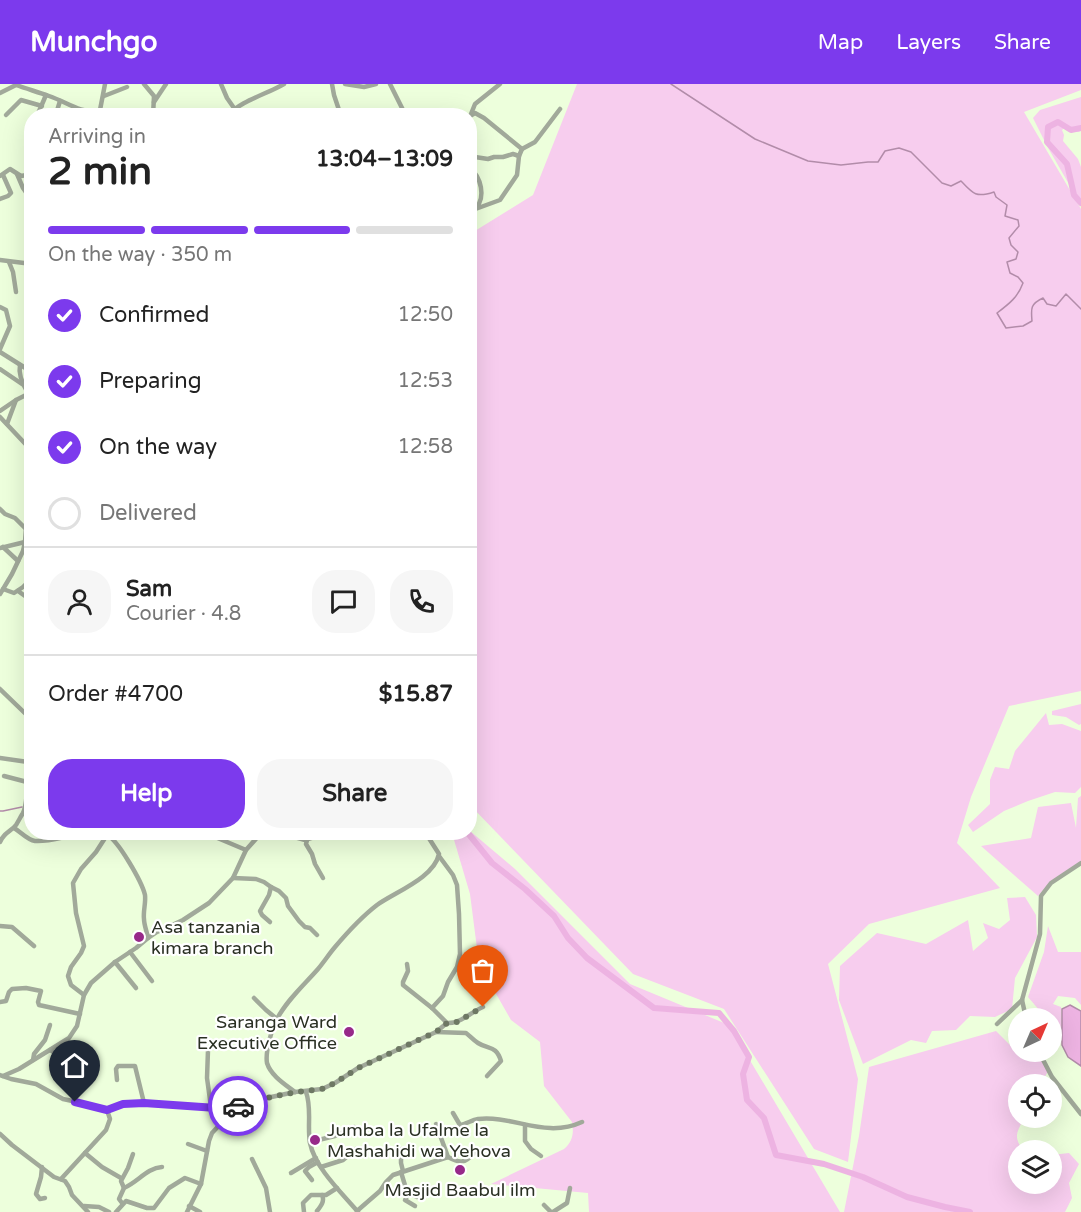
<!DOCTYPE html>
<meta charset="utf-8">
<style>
body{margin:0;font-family:"Varela Round",sans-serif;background:#f6f6f6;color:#222;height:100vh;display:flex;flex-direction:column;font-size:22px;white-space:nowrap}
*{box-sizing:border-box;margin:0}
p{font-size:20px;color:#767676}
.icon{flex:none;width:33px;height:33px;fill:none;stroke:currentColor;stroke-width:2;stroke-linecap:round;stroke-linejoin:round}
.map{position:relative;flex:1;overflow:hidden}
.panel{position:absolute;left:24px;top:24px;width:453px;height:732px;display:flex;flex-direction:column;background:#fff;border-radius:24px;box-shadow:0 6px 24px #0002}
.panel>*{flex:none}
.needle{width:39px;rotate:44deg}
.controls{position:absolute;left:1008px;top:924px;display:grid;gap:12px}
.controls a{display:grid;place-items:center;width:54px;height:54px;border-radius:50%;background:#fff;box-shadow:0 6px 24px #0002;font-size:30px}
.pin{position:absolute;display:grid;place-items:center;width:51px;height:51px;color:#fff;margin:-62px -26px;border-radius:50% 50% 50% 0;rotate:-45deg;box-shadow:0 0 6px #0007}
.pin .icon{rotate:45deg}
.courier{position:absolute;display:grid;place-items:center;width:60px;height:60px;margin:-30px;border:4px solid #7c3aed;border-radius:50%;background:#fff;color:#222;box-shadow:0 2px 8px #0007}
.overview em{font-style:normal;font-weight:700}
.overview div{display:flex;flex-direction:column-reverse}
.overview{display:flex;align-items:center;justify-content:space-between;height:102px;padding:0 24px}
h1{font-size:39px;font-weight:700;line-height:45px}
.bar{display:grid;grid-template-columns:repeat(4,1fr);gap:9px 6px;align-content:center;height:72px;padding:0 24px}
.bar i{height:8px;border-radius:4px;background:#e0e0e0}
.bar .on{background:#7c3aed}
.bar p{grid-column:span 4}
.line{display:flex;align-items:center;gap:15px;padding:0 24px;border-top:2px solid #e0e0e0}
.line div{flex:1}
.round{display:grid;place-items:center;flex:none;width:63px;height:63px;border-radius:24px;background:#f6f6f6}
ol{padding:0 24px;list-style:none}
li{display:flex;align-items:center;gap:18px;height:66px}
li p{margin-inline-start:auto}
li .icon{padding:6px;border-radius:50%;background:#7c3aed;color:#fff;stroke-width:4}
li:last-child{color:#767676}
li i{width:33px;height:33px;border:3px solid #e0e0e0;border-radius:50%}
.action{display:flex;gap:12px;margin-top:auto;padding:12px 24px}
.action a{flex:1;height:69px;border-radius:24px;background:#7c3aed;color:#fff;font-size:24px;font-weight:700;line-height:69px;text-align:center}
.action a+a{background:#f6f6f6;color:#222}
header{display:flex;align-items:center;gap:36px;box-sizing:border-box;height:84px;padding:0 30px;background:#7c3aed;color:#fff}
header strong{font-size:28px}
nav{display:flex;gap:33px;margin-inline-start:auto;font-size:21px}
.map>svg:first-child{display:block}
.green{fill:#f7cdee}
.water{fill:#edb3e2;stroke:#b28ca9;stroke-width:1.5}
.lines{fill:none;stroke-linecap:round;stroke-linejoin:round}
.stream{stroke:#b28ca9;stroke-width:1.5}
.river{stroke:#edb3e2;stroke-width:6}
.minor{stroke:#a1a99a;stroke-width:4.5}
.done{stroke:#6e7864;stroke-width:6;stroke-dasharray:0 10.8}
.route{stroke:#7c3aed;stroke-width:8}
.poi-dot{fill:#972989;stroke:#fff;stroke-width:2}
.labels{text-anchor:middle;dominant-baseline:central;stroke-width:4.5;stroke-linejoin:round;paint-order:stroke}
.poi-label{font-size:18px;fill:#2a3023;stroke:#fff;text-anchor:start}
</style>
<header>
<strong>Munchgo</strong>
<nav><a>Map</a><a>Layers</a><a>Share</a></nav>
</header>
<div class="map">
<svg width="1081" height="1128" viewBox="0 0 1081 1128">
<rect width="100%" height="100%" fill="#edffdc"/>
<g class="green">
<path d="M577 0H1081V6L1024 28 1081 125V607L1009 622 971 713 957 759 1000 804 869 840 828 880 858 995 848 1078 814 1065 724 925 633 890 470 721V150L533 111Z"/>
<path d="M1081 13V47L1078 48 1065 43 1062 46 1064 51 1063 57 1078 75 1081 83V121L1047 62 1033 34 1040 26Z"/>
<path d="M1081 620V640L1079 641 1066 633 1052 631V627Z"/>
<path d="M1046 629 1049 641 1062 640 1081 647V703L1075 709 1055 708 1028 717 1004 727 973 748 968 741 990 720V696L995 683 1009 685 1015 667Z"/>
<path d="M1081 712V779L1051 797 1038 812 981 762 1031 754 1038 723 1071 719 1076 744 1078 714Z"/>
<path d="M470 747 515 785 630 900 729 941 840 1128H589L588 1109 491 1100 564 1065C573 1058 574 1048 572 1038L544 1002 540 958 511 936 479 880 470 810 452 749 470 748Z"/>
<path d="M1025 813 1036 831 1037 853 1015 894 1012 925 995 933 970 932 956 946 932 947 926 959 911 956 863 980 839 916 840 882 877 849 926 860 968 836 973 867 988 854 983 839 999 845 1010 836 1007 814Z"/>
<path d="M1048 842 1058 868H1081V921L1075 914 1058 912 1053 920 1061 923 1062 952 1052 955V934H1046L1028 913 1044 868Z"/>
<path d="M996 947 1014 965 1018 960V968H1039L1048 987 1041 1000H1018V1034H1024C1017 1048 1013 1053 1023 1066H1018V1100H1052V1071L1069 1069 1079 1080 1069 1099 1072 1114 1065 1128H844L859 1052 869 983Z"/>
</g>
<path class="water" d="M1070 921 1081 927V982L1068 973 1062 961V925Z"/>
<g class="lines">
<g class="stream">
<path d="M671 0 755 55 808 77 841 81 868 78H878L885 67 899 64 911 68 942 99 951 102 961 97C973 110 976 114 994 108L996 113 1007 121 1005 132 1018 136 1019 142 1009 154 1011 161 1018 168 1016 175 1007 178 1010 189 1018 193 1023 199C1018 213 1009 220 997 229L1006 244 1023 242 1032 237C1031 225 1030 220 1043 214L1047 220 1056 222 1066 210 1081 225"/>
<path d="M27 724 32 729"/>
<path d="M0 727H3L22 723"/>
</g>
<g class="river">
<path d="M1081 44 1071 46 1058 38 1048 43 1047 58 1067 80 1074 111 1081 119"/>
<path d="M467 748 492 779 525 805 554 832 568 854 587 874 654 924 719 929 734 947 749 973 743 990 747 1016 764 1034 776 1071 824 1080 863 1093 907 1113 945 1123 970 1128"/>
</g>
<g class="minor">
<path d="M144 0 154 12 153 32"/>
<path d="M221 0 227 14 234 24"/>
<path d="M332 0 334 11 341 32"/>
<path d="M345 0 364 3 376 0"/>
<path d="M390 0 406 32"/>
<path d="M0 9 16 1C27 5 38 8 49 12 69 19 77 28 100 28"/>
<path d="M104 12 127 3"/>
<path d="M154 18 166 0"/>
<path d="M471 30 475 20 500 0"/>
<path d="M6 31 21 16 42 22"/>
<path d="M37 32 46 11"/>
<path d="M56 32V30L60 17"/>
<path d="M105 32 100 26 105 0"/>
<path d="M227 32C242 16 265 11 284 0"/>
<path d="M470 32 475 29 484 34 522 65"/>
<path d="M28 49 32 45"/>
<path d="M470 68 475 73 488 75 494 73H503L513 70 519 72"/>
<path d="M470 84C481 93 486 113 476 124"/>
<path d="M17 90 23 104 32 117"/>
<path d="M0 92 10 85 21 92 32 90"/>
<path d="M0 115 8 112 11 109 3 91"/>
<path d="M470 127 500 116 517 91 519 72 522 65 535 58 560 25"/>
<path d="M0 176 32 180"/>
<path d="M9 178 13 188 16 208"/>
<path d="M0 223 6 226 10 242 0 265"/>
<path d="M0 268 27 285 32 286"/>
<path d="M20 281C18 291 23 301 28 309"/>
<path d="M0 285 22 300"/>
<path d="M27 285 32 295"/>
<path d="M0 327 16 316 32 308"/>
<path d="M0 333 32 367"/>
<path d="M7 340 16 316"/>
<path d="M0 425 5 430 15 434 26 445"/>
<path d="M3 463 18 477"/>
<path d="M0 464 25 458 32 462"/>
<path d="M3 505 14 509 23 503 32 494"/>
<path d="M18 507 32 517"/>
<path d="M0 510 12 490 23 467 25 458 27 430 32 413"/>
<path d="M0 605 32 636"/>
<path d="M0 674 28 678"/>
<path d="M4 692 27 698"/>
<path d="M14 744C21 748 27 756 35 757 56 759 87 742 106 753"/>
<path d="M277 748 305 756 329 748"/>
<path d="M344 748H349"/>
<path d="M208 750 246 766"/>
<path d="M307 756 306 760 312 770 315 780 323 794"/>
<path d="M0 758C5 747 11 748 16 741 18 738 21 732 23 729 31 712 23 682 32 667"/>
<path d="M233 794 256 795 264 798 271 803 279 807 286 814 288 822 299 837 305 843 310 844 317 851"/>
<path d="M270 838 262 831 260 827 269 811 271 803"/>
<path d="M0 842 12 843 34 862"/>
<path d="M130 868 152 897"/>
<path d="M115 878 136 904"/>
<path d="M407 880 408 887 403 898V901L432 924 447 939C460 940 471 928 483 923"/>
<path d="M84 911 71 901 68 892 71 883 81 869 84 862 76 829 73 799 81 785 96 768 107 751C118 756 142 798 145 811 146 819 143 827 144 835 144 841 147 848 148 854"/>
<path d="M254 914 266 926 277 935"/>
<path d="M0 918 6 917 9 908 12 905 26 904 41 907 38 918 39 921 80 930"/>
<path d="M432 924 443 912 448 898 457 883 460 870 459 830 457 801 453 791 439 772"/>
<path d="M1026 934 1022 916 1040 850 1041 812 1051 799 1081 779"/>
<path d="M997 940 1022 916"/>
<path d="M436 948 466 949C470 952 473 956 478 959 489 966 496 961 501 977L487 992"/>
<path d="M50 966 53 968 71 970"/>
<path d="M208 966 207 994 211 1023"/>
<path d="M1039 968 1052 993 1081 1030"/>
<path d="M33 976 34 970 45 956 50 941"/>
<path d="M0 991 11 995 36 1000 63 1015 91 1021 104 1025H109L126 1020 150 1019 231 1025 252 1017 295 1008 322 1005 335 999 358 984 436 948 447 939"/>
<path d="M3 992 19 985 69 954 77 942 84 911 91 899 115 878 136 864 148 854 157 848 183 836 209 819 233 794 246 766 262 748"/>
<path d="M117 996 116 985 118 982H135L144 1019"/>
<path d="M295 1008C286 1001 271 992 267 979 265 968 272 944 277 935 287 916 304 901 318 885 324 878 329 870 335 863 346 850 364 831 377 821 395 808 434 794 439 770L425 748"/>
<path d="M306 1008C312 1024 307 1042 310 1059 315 1084 342 1109 358 1128"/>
<path d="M453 1029 460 1041C466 1040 472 1036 478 1035 514 1031 545 1055 582 1038"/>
<path d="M436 1040 448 1073"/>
<path d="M525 1041V1057L531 1065 541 1072"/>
<path d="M0 1050 12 1061 54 1093 65 1097 69 1103 72 1111 88 1128"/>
<path d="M310 1058 335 1052 354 1043"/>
<path d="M188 1060 207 1067"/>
<path d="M401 1065V1079L403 1087"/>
<path d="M85 1069 102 1083 121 1094"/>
<path d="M252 1075 266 1104 270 1128"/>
<path d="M42 1083 41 1093 36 1110 40 1115 45 1114"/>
<path d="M321 1083 343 1076 356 1065"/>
<path d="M401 1088 407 1108 417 1113 423 1111"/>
<path d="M291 1089 316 1074"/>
<path d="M61 1095 106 1046 110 1035 107 1026"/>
<path d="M312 1096 305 1087 309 1083 318 1078"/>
<path d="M124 1104 121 1097 128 1084 133 1070"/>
<path d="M409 1109 405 1116 415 1122"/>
<path d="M122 1119 119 1115 124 1104C138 1098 147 1084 162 1083"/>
<path d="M544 1121 551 1128"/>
<path d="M84 1122 99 1123 109 1128"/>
<path d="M189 1122 200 1128"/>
<path d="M317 1127C321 1122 325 1117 322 1111"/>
<path d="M357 1127 380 1107 386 1098 393 1091 448 1073C459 1079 465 1080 474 1069"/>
<path d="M116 1128 126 1117 147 1124H154L169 1104 185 1094 201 1100"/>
<path d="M187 1128 201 1100 209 1057 212 1049 226 1034 231 1025"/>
<path d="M304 1128 303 1119 311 1111H326L337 1104"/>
<path d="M553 1128 567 1119 570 1104"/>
</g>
</g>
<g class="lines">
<path class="done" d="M238 1022 252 1017 296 1008 322 1005 335 999 358 984 436 948 447 939 457 938 483 923"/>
<path class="route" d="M75 1018 107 1026 123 1020 144 1019 231 1025 238 1022"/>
</g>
<g class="poi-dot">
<circle cx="139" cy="853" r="6"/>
<circle cx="349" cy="948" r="6"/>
<circle cx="315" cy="1056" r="6"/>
<circle cx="460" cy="1086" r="6"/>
</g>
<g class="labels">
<g class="poi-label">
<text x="151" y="843">Asa tanzania<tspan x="151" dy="21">kimara branch</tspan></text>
<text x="337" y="938" text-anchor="end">Saranga Ward<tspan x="337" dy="21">Executive Office</tspan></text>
<text x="327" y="1046">Jumba la Ufalme la<tspan x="327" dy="21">Mashahidi wa Yehova</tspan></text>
<text x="460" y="1106" text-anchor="middle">Masjid Baabul ilm</text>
</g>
</g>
</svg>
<div class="controls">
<a><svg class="needle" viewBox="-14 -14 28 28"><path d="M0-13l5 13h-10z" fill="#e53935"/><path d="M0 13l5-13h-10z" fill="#767676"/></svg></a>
<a><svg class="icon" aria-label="locate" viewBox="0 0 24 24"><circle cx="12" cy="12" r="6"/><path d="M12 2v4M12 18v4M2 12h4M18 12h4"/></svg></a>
<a><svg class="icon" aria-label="layers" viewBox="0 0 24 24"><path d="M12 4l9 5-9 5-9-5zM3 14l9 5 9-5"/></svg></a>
</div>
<div class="pin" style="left:483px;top:923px;background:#ea580c"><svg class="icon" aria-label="bag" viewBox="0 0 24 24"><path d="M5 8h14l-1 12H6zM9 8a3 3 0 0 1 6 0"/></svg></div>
<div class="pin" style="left:75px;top:1018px;background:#1f2937"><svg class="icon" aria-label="home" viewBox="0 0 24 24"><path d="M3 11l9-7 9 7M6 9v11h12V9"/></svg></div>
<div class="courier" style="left:238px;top:1022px"><svg class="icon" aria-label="car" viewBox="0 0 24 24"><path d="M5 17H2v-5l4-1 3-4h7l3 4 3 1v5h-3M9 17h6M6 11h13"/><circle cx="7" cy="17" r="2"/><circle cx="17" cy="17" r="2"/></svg></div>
<section class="panel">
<div class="overview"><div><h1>2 min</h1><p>Arriving in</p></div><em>13:04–13:09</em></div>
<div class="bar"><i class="on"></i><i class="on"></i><i class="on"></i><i></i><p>On the way · 350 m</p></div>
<ol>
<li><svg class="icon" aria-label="check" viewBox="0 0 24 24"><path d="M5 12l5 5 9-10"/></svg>Confirmed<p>12:50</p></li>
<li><svg class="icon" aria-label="check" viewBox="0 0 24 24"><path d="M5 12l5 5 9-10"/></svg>Preparing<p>12:53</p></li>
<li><svg class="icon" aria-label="check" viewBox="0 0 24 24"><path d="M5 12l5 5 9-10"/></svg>On the way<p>12:58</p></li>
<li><i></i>Delivered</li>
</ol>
<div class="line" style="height:108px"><a class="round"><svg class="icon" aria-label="person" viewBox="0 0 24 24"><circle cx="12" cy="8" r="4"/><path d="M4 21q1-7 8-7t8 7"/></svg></a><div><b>Sam</b><p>Courier · 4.8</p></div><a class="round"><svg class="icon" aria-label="chat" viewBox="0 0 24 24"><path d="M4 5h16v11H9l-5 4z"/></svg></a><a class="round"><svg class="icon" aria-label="phone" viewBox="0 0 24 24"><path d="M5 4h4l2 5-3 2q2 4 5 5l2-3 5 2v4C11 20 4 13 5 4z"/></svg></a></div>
<div class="line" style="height:78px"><div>Order #4700</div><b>$15.87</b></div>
<div class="action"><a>Help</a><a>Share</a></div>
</section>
</div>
